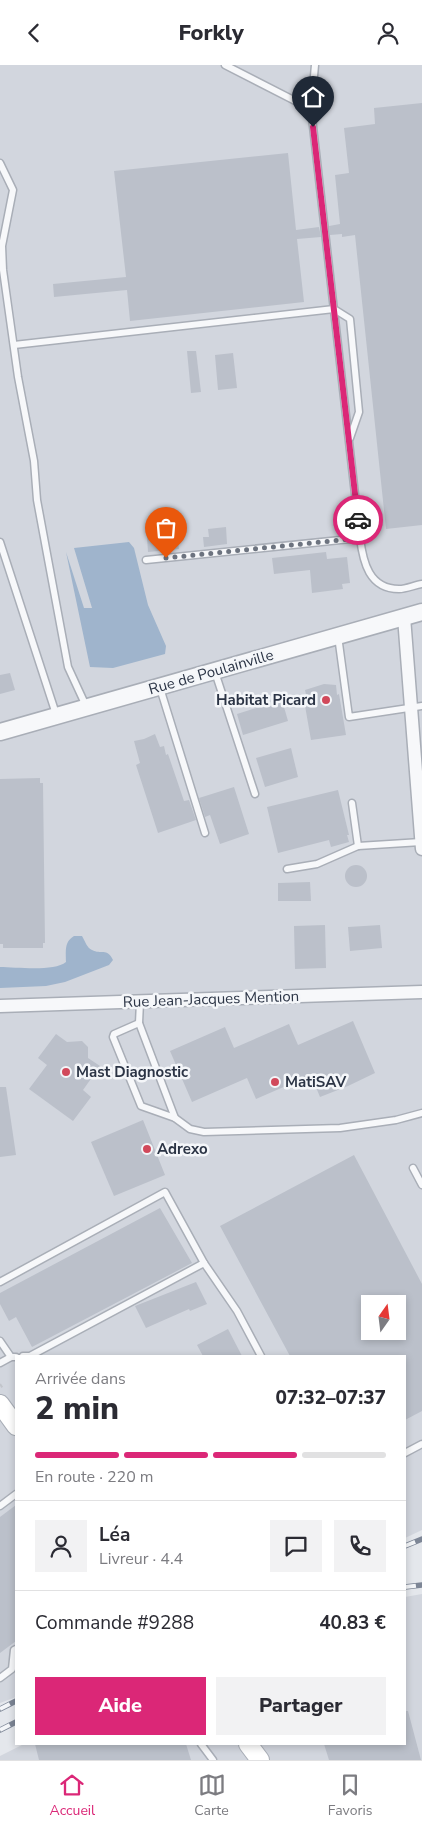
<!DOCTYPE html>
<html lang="fr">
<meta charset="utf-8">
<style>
body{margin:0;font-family:"Nunito Sans",sans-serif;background:#f2f2f3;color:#2b2b33;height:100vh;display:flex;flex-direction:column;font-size:19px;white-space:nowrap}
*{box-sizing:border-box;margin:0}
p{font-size:16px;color:#7c7c81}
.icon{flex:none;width:28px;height:28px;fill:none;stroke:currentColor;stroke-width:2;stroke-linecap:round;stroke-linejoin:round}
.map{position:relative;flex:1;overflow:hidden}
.details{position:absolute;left:15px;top:1290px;width:391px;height:390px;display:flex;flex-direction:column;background:#fff;border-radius:0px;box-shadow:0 2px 8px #0003}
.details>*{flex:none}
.needle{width:32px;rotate:14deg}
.buttons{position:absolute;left:361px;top:1230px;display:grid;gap:10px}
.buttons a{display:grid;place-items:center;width:45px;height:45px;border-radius:0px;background:#fff;box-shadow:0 2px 8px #0003;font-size:25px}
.pin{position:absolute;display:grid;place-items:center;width:42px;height:42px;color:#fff;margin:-51px -21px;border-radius:50% 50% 50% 0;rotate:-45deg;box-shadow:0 0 5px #0007}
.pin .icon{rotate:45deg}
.courier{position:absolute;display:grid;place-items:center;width:50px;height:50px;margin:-25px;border:4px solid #db2777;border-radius:50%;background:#fff;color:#222;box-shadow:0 1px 6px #0007}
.headline em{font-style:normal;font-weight:800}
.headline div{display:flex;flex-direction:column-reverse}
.headline{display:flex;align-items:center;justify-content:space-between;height:85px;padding:0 20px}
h1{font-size:32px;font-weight:800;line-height:38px}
.bar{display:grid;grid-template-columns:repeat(4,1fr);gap:8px 5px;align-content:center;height:60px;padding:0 20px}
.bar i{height:6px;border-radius:4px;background:#e1e1e2}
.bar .selected{background:#db2777}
.bar p{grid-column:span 4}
.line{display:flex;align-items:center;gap:12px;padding:0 20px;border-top:1px solid #e1e1e2}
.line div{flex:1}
.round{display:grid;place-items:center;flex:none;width:52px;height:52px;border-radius:0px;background:#f2f2f3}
.primary-button{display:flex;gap:10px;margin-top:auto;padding:10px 20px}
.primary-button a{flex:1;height:58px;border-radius:0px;background:#db2777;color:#fff;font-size:20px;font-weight:800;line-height:58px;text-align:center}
.primary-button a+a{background:#f2f2f3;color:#2b2b33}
header{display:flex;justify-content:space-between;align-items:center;height:65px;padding:0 20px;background:#fff;font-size:22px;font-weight:800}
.tab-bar{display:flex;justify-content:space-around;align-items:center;height:70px;border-top:1px solid #e1e1e2;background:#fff;font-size:14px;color:#7c7c81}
.tab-bar a{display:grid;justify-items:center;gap:2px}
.tab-bar .selected{color:#db2777}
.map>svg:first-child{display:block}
.built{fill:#d2d6de;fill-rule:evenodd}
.water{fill:#9fb4cc}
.building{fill:#bbc0ca;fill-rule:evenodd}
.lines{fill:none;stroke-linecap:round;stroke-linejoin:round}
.service-casing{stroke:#a9aeb7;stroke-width:9}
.minor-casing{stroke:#a9aeb7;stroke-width:15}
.tertiary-casing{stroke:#a9aeb7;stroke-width:19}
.secondary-casing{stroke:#a9aeb7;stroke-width:20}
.path{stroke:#c2c5cb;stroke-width:2;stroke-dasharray:4 4;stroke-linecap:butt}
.service{stroke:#f7f8fa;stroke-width:6}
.minor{stroke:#f7f8fa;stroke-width:12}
.tertiary{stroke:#f7f8fa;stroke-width:16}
.secondary{stroke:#fff;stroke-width:18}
.rail-casing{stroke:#7d8696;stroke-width:5.5}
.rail{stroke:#f4f6f9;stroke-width:4;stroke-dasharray:11;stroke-linecap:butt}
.done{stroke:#6c737f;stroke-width:5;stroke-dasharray:0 9}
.route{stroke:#db2777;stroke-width:6}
.poi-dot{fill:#d1495b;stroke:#f4f6f9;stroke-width:2}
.labels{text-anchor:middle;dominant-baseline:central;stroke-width:5;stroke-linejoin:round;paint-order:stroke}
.street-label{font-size:15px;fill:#2b3445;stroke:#f4f6f9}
.poi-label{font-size:15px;font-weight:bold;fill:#2b3445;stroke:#f4f6f9;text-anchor:start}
</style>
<header><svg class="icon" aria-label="back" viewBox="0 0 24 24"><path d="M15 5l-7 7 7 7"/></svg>Forkly<svg class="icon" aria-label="person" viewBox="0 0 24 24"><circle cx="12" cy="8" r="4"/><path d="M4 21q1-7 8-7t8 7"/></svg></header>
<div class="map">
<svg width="422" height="1695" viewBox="0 0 422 1695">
<rect width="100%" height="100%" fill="#e4e7ec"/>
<g class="built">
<path d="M0 0H422V1465L405 1473V1291H16V1632L0 1638ZM370 1239H398V1266H370Z"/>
<path d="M422 1529V1695H0V1691L24 1679H405V1532Z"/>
</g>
<g class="water">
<path d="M129 477 134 483 148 540 166 581 165 589 113 603 90 602 66 487 84 543H92L74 483Z"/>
<path d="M74 871H82C85 876 87 883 92 885 101 890 107 882 113 895L109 900 65 917 46 921 0 923V902C16 902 54 907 66 897 66 886 64 877 74 871Z"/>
</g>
<g class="building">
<path d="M422 38V460L386 464 355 170 342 172V169L330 170 329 161 340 159 335 110 349 108 344 63 375 59 374 43Z"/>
<path d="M288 88 296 165 319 162 321 172 297 174 304 237 130 256 127 225 54 232 53 219 126 212 114 106Z"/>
<path d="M187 286H196L201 327 191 328Z"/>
<path d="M233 288 237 323 218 325 215 290Z"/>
<path d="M226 462 227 479 204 482 203 472H209L208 464Z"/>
<path d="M177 469 179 484 148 487 147 472Z"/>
<path d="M326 487 327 494 347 492 350 518 342 519 343 524 312 528 310 505 274 509 272 493Z"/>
<path d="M10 608 15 625 0 629V610Z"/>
<path d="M324 619 336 620 337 630 339 629 346 670 311 675 304 635 307 634 305 625Z"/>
<path d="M282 635 288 656 243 670 237 649Z"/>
<path d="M155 669 160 682 164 681 166 690 168 689 184 736 189 735 196 755 158 768 136 700 140 698 134 676 144 674Z"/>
<path d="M291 683 298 712 265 722 256 693Z"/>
<path d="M40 713V718H43L45 878H43V883H3V879H0V714Z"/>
<path d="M234 722 249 769 220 779 210 750 205 752 199 733Z"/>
<path d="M338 725 349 770H347L349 777 331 782 329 775 278 788 267 742Z"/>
<circle cx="356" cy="811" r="11"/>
<path d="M310 817 311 836H278V818Z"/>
<path d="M325 860 326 903 295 904 294 861Z"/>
<path d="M380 860 382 883 350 886 348 862Z"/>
<path d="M353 956 375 1008 348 1021 320 1032 311 1010 256 1034 247 1013 192 1037 170 986 225 962 234 983 289 959 298 980Z"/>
<path d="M56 969 67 977 82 976 88 982V993L100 1001 83 1025 91 1032 73 1056 29 1024 47 1000 38 993Z"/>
<path d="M0 1022H6L16 1090 0 1092Z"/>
<path d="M143 1055 165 1110 114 1131 91 1077Z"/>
<path d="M354 1090 422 1219V1346L405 1355V1291H290L220 1161ZM370 1239H398V1266H370Z"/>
<path d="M160 1143 192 1198 32 1282 16 1252 9 1256 0 1239V1228Z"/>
<path d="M196 1217 207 1239 190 1246 189 1244 146 1263 135 1241Z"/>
<path d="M228 1264 242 1291H203L197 1280Z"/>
<path d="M16 1440V1576L0 1588V1452Z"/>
<path d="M405 1646H408L421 1695H329L324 1679H405Z"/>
<path d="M35 1679H186L191 1695H39Z"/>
</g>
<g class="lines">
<g class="service-casing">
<g id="service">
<path d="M225 0 311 44 360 473"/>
<path d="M311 44 315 0"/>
<path d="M0 98 13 125 2 181 3 205 18 312 34 396 37 435 68 602 86 641"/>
<path d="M14 280 334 244 350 254 359 347 350 373"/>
<path d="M0 477 56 649"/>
<path d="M146 495 360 473C363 497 369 524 399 524 406 524 415 520 422 519"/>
<path d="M338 571 349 652 422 641"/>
<path d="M215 607 255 729"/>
<path d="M160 623 205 768"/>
<path d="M352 738 358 781"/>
<path d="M287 804 317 799 358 781 421 777"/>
<path d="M140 937 139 958 175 1053"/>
<path d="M139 958 114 969 113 972 141 1041 175 1053 190 1064 204 1067 340 1063 396 1055 422 1048"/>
<path d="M413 1103 422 1120"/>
<path d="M204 1198 237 1246 261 1291"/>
<path d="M0 1217 165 1127 204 1198 30 1291H23"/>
<path d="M0 1276 11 1292"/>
<path d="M0 1298 11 1292H16"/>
<path d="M405 1388 422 1379"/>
<path d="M0 1441 16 1429"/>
<path d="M0 1613 12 1604 14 1585 16 1584"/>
<path d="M201 1679 213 1695"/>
</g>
</g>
<g class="minor-casing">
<g id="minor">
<path d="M404 552 422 784"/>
<path d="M0 941 422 927"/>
</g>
</g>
<g class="tertiary-casing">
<path id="tertiary" d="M0 667 422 547"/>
</g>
<g class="secondary-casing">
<g id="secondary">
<path d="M0 1339 16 1361"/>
<path d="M248 1679 260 1695"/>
</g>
</g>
<path class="path" d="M0 1319 4 1325"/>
<use href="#service" class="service"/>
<use href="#minor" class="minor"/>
<use href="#tertiary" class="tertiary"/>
<use href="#secondary" class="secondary"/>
<g class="rail-casing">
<g id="rail">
<path d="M405 1481 422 1474"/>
<path d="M405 1522 422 1520"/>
<path d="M0 1644 16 1636"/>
<path d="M0 1665 16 1657"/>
</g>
</g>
<use href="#rail" class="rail"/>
</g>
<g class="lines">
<path class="done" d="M166 493 360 473 358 455"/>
<path class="route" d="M313 62 358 455"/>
</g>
<g class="poi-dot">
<circle cx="326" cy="635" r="5"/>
<circle cx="66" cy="1007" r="5"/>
<circle cx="275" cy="1017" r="5"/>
<circle cx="147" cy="1084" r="5"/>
</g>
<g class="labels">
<g class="street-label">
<text transform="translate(211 607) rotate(-16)">Rue de Poulainville</text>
<text transform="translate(211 934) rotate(-2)">Rue Jean-Jacques Mention</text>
</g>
<g class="poi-label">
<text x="316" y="635" text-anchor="end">Habitat Picard</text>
<text x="76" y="1007">Mast Diagnostic</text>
<text x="285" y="1017">MatiSAV</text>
<text x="157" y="1084">Adrexo</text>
</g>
</g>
</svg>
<div class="buttons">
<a><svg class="needle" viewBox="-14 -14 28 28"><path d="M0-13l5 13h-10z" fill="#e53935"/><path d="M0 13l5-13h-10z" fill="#7c7c81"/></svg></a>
</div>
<div class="pin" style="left:166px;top:493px;background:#ea580c"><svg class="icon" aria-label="bag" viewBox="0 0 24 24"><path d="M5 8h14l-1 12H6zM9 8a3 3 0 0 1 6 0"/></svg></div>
<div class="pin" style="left:313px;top:62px;background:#1f2937"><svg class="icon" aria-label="home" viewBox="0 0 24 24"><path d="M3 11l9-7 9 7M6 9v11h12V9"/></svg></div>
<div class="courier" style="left:358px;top:455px"><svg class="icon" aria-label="car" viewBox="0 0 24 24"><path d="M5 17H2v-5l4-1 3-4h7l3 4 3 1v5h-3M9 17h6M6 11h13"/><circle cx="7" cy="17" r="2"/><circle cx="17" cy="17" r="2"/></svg></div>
<section class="details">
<div class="headline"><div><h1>2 min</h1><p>Arrivée dans</p></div><em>07:32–07:37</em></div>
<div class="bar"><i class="selected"></i><i class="selected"></i><i class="selected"></i><i></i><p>En route · 220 m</p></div>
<div class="line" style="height:90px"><a class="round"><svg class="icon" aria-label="person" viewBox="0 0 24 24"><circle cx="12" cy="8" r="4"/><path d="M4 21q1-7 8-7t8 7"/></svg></a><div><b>Léa</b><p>Livreur · 4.4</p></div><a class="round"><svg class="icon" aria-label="chat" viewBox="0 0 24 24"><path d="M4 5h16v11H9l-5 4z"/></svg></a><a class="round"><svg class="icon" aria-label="phone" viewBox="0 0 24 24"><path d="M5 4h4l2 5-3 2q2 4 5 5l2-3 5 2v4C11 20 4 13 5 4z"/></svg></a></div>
<div class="line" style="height:65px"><div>Commande #9288</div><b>40.83 €</b></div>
<div class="primary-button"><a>Aide</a><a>Partager</a></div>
</section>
</div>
<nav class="tab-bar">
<a class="selected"><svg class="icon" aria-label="home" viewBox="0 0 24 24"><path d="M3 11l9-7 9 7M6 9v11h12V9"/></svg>Accueil</a>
<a><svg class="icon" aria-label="map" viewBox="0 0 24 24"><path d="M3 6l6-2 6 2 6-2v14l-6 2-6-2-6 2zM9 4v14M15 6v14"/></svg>Carte</a>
<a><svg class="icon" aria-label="saved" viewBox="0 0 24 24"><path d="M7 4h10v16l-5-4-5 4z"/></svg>Favoris</a>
</nav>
